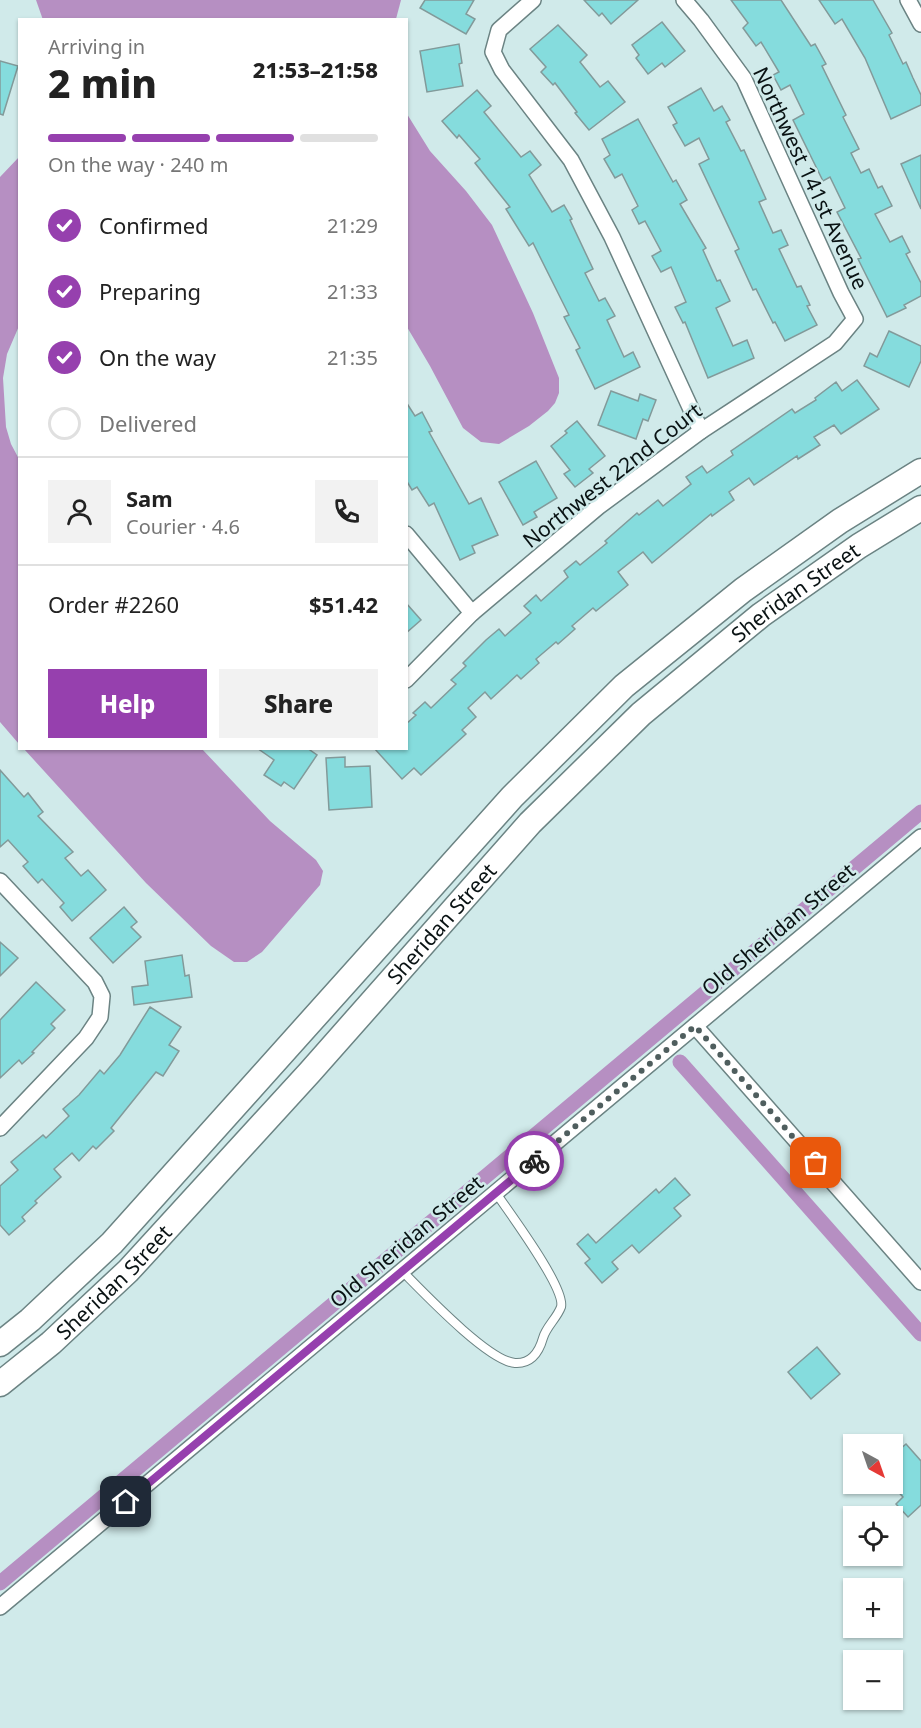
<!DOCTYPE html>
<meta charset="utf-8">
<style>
body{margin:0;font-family:"Noto Sans",sans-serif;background:#f2f2f2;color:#222;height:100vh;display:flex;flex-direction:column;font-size:22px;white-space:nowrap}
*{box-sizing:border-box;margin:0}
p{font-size:20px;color:#767676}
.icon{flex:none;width:33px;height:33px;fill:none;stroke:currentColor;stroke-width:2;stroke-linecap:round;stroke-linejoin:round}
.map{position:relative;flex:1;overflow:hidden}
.sheet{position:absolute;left:18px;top:18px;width:390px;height:732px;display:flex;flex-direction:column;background:#fff;border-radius:0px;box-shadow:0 2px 4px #0004}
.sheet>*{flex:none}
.needle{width:39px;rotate:140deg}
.controls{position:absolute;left:843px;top:1434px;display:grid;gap:12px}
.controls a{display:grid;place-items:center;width:60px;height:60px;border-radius:0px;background:#fff;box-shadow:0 2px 4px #0004;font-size:30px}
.pin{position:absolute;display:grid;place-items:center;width:51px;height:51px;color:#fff;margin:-26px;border-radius:12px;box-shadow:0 3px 9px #0006}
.courier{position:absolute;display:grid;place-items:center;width:60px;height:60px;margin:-30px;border:4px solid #9640ae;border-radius:50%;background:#fff;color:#222;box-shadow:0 2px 8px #0007}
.head em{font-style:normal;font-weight:800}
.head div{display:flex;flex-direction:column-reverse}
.head{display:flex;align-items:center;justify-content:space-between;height:102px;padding:0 30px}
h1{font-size:39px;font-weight:800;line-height:45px}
.bar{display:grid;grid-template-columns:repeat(4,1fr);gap:9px 6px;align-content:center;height:72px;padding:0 30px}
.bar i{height:8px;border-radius:4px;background:#e0e0e0}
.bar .on{background:#9640ae}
.bar p{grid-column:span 4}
.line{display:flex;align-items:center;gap:15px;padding:0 30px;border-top:2px solid #e0e0e0}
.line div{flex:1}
.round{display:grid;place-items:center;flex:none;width:63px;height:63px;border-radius:0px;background:#f2f2f2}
ol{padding:0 30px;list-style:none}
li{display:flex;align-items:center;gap:18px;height:66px}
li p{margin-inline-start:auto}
li .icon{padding:6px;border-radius:50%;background:#9640ae;color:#fff;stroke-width:4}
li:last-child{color:#767676}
li i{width:33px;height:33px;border:3px solid #e0e0e0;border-radius:50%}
.button{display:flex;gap:12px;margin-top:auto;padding:12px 30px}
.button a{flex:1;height:69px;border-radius:0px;background:#9640ae;color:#fff;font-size:24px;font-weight:800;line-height:69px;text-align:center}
.button a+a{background:#f2f2f2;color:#222}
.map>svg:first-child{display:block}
.water{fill:#b68fc2}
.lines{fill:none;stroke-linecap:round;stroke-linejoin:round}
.canal{stroke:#b68fc2;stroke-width:15}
.building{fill:#85dcdd;stroke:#829a9a;stroke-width:1.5}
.service-casing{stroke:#6b8383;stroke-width:10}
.minor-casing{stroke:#6b8383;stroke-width:18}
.primary-casing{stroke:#6b8383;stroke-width:27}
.service{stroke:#fff;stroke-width:8}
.minor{stroke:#fff;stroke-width:15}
.primary{stroke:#fff;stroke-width:24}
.done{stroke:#4f5e5e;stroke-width:6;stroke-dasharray:0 10.8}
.route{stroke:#9640ae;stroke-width:8}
.labels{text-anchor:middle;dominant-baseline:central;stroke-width:5;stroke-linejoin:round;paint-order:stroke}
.street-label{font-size:21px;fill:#091213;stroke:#d0eaea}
</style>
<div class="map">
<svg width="921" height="1728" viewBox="0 0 921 1728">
<rect width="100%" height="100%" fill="#d0eaea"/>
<g class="water">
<path d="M36 0H401L396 19 43 20Z"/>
<path d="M407 114 430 151 466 191 492 225 533 313 559 378V393L555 403 548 411 529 426 499 444 481 442 463 428 430 366 407 327Z"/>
<path d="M19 157V326L7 354 3 378 6 427 11 444 20 461 19 744 0 722V177Z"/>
<path d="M24 749H202L270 821 316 860 323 871 320 885 262 952 247 962H234L211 946 146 883Z"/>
</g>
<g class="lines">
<g class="canal">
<path d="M680 1062 921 1334"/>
<path d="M0 1583 921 812"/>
</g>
</g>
<g class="building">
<path d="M425 0H474L466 14 475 19 466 34 420 8Z"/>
<path d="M584 0H638L611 24 602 13 599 16Z"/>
<path d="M731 0H781L811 46 815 44 826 64 822 66 846 115 843 117 859 149 851 153 861 173 869 169 878 188 882 186 892 206 875 214 890 242 902 236 910 252 906 254 921 283V296L904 305 906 308 887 317 858 259 861 258 837 212 845 208 830 177 823 181 793 120 804 114 790 85 781 90 773 75 779 72 761 42 756 46 743 28 748 23Z"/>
<path d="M819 0H873L892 33 889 35 903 64 906 62 913 78 921 95V105L891 119 865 58 842 19 835 24Z"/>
<path d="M662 22 685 51 665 67 662 63 648 74 636 58 639 55 632 45Z"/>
<path d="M558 25 587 55 580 62 600 87 608 81 625 102 589 130 575 113 577 112 555 83 553 85 541 72 546 67 530 49Z"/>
<path d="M459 44 462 63 459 64 463 86 427 92 420 51Z"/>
<path d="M0 61 18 66 3 115 0 114Z"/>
<path d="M701 88 714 111 722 106 730 120 726 122 741 151 744 150 766 199 759 202 773 233 781 230 788 245 779 249 797 287 801 286 810 305 807 306 817 325 785 341 775 322 773 323 756 289 753 290 735 251 739 249 699 164 709 159 699 138 685 146 673 125 677 123 668 107Z"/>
<path d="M477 90 491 106 484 112 521 157 530 151 541 165 529 175 552 212 564 205 572 219 570 220 593 269 585 273 599 301 605 298 615 316 607 320 624 357 633 352 640 367 595 389 576 350 580 348 564 317 569 315 533 243 529 246 506 209 510 207 475 163 480 159 459 135 457 138 442 121Z"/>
<path d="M638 119 673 182 676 180 687 200 680 204 706 248 703 250 717 281 720 280 730 301 716 308 733 346 747 340 754 358 708 378 685 322 683 323 675 307 686 302 671 267 661 272 652 256 661 251 645 221 639 224 632 210 638 206 622 174 615 178 604 159 610 155 602 139Z"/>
<path d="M921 155V209L901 164Z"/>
<path d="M889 331 921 346V361L909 387 864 366 870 353 877 357Z"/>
<path d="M857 380 879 409 841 434 834 425 814 437 820 445 798 459 797 456 754 485 749 478 729 492 734 500 712 516 711 514 652 563 643 552 618 572 628 585 596 611 593 608 572 626 575 629 558 644 556 642 536 659 539 663 521 679 517 675 491 699 485 692 468 708 476 717 462 730 466 734 421 775 414 768 402 779 374 748H406V724L416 715 413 713 425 702 431 708 456 684 451 680 466 666 463 663 486 640 499 629 505 636 531 613 524 606 536 595 541 601 568 577 564 571 576 561 580 565 607 543 605 541 637 513 639 515 658 500 663 506 691 484 686 477 702 466 707 473 733 455 731 451 792 409 795 413 816 400 815 398 836 382 842 391Z"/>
<path d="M611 391 638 401 640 394 656 400 648 421 643 419 636 439 598 425Z"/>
<path d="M406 402 415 416 422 412 432 431 429 432 469 504 481 498 498 535 472 546 475 553 460 560 434 503 429 506 417 487 412 490 406 480Z"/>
<path d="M577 421 605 456 589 469 593 473 575 487 564 474 570 470 551 446 567 433 565 431Z"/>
<path d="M536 461 557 498 534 512 537 517 523 525 499 482Z"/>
<path d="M406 603 421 620 406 633Z"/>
<path d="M257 748H307L317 755 294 789 284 782 281 786 264 775 274 760Z"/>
<path d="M345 757V767L370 766 372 807 329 810 326 758Z"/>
<path d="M0 770 24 797 28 793 43 812 38 816 73 852 65 858 81 876 88 870 106 890 72 921 60 907 64 903 42 879 38 883 23 866 28 862 8 840 0 847Z"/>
<path d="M124 907 137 922 131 927 141 937 113 963 90 938Z"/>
<path d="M0 942 18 958 0 976Z"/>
<path d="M182 955 185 976 189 975 192 997 134 1005 132 987 148 985 145 961Z"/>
<path d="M36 982 65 1010 51 1024 55 1028 32 1052 34 1053 22 1064 19 1060 0 1078V1020Z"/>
<path d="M150 1007 181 1027 169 1045 179 1051 163 1076 156 1072 111 1128 114 1131 96 1149 93 1146 79 1161 72 1153 54 1169 61 1177 35 1201 37 1203 22 1217 25 1221 9 1235 0 1225V1186L18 1170 11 1162 43 1135 46 1138 69 1116 63 1109 79 1095 100 1070 104 1074 120 1055Z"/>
<path d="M675 1178 690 1195 674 1208 681 1216 639 1253 632 1245 612 1262 618 1269 602 1283 585 1263 590 1259 577 1244 588 1234 596 1243 656 1189 659 1193Z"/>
<path d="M817 1347 840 1374 811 1399 788 1372Z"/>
<path d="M906 1444 921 1461V1505L908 1517 896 1504 903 1497 892 1485V1456Z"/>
</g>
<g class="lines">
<g class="service-casing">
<path id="service" d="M402 1271C422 1291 488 1361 515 1363 531 1364 539 1352 543 1338 546 1327 557 1318 561 1307 566 1288 508 1211 496 1193"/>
</g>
<g class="minor-casing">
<g id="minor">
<path d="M533 0 499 30 493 52 502 70 571 160 612 237 701 431"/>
<path d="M908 0 921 24"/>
<path d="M406 534 472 613"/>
<path d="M406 680 472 613 598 507 701 431 835 343 855 319 841 293 744 79 701 20 684 0"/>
<path d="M0 881 95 982 102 996 100 1017 86 1038 0 1128"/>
<path d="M695 1026 921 1282"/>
<path d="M0 1607 921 837"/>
</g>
</g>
<g class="primary-casing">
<g id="primary">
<path d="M0 1344 30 1320 112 1243 512 797 624 686 743 590 840 521 921 471"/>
<path id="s1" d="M0 1384 51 1343 128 1271 310 1072 530 823 641 714 761 615 859 546 921 508"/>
</g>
</g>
<use href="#service" class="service"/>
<use href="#minor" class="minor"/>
<use href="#primary" class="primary"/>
</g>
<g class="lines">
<path class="done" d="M534 1161 695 1026 816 1163"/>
<path class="route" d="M126 1502 534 1161"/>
</g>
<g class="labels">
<g class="street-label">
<text transform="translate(811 178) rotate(65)">Northwest 141st Avenue</text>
<text transform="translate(612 475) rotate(-38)">Northwest 22nd Court</text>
<text stroke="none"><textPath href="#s1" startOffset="1125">Sheridan Street</textPath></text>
<text stroke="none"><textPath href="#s1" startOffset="639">Sheridan Street</textPath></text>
<text transform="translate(778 929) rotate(-40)">Old Sheridan Street</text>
<text transform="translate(406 1241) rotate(-40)">Old Sheridan Street</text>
<text stroke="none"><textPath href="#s1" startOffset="153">Sheridan Street</textPath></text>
</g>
</g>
</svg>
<div class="controls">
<a><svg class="needle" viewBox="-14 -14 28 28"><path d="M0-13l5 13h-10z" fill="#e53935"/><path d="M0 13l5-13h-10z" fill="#767676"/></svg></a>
<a><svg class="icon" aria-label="locate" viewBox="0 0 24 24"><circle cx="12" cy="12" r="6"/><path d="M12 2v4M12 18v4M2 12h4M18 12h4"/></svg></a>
<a>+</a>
<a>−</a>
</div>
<div class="pin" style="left:816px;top:1163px;background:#ea580c"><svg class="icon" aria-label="bag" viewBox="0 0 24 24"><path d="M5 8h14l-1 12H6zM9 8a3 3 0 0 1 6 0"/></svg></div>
<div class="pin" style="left:126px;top:1502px;background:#1f2937"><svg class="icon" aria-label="home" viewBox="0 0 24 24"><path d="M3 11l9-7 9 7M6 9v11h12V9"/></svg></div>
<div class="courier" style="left:534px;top:1161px"><svg class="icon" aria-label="bike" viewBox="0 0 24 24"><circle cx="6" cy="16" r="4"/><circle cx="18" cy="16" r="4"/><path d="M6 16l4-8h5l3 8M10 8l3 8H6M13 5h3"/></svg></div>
<section class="sheet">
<div class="head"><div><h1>2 min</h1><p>Arriving in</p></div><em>21:53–21:58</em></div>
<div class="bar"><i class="on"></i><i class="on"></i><i class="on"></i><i></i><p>On the way · 240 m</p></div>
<ol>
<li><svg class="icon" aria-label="check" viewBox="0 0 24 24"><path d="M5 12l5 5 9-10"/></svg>Confirmed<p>21:29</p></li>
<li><svg class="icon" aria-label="check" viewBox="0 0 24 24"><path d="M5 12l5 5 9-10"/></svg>Preparing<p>21:33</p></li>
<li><svg class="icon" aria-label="check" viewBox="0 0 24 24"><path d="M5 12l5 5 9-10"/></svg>On the way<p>21:35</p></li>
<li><i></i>Delivered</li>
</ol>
<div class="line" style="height:108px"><a class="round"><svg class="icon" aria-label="person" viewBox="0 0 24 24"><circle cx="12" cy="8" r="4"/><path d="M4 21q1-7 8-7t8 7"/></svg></a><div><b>Sam</b><p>Courier · 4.6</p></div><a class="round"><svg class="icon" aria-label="phone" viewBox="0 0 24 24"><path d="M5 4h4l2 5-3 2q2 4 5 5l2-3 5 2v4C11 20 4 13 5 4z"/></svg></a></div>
<div class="line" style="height:78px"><div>Order #2260</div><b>$51.42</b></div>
<div class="button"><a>Help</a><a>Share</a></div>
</section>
</div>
